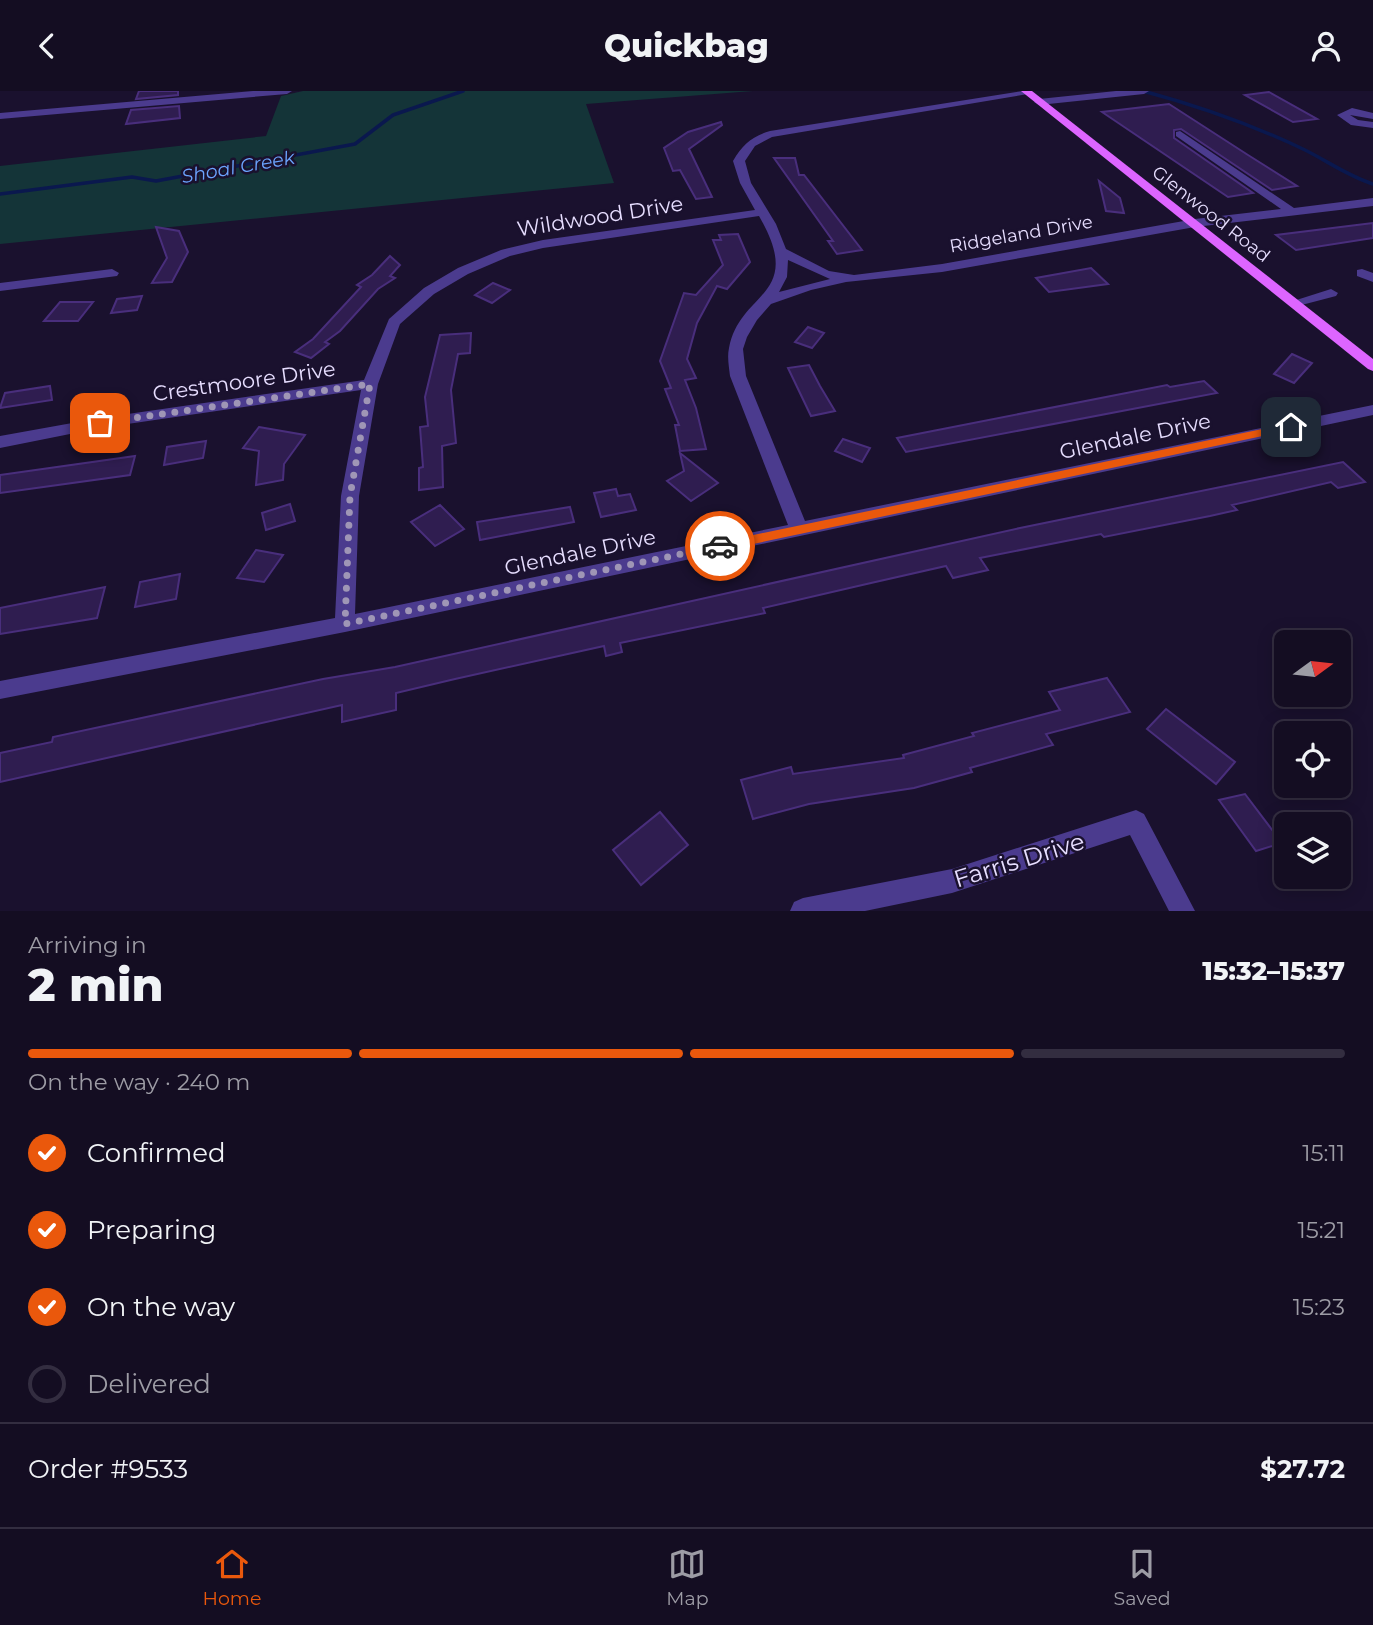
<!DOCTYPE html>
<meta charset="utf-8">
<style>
body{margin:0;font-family:Montserrat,sans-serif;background:#211b2f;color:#f1f3f6;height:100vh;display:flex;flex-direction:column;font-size:26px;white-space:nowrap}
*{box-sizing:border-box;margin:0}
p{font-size:23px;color:#9d9ca5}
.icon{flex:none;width:38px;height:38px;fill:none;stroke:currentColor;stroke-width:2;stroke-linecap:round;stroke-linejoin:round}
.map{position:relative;height:820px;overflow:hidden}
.panel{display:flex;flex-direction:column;background:#140d22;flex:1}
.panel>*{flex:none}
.needle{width:46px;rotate:75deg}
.fabs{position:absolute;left:1274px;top:539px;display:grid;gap:14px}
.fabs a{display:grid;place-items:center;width:77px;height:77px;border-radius:10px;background:#140d22;box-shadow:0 4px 18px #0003,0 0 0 2px #332d40;font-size:35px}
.pin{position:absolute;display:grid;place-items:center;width:60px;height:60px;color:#fff;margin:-30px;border-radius:14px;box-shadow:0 4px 10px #0006}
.courier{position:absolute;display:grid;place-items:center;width:70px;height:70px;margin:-35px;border:5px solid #ea580c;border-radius:50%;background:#fff;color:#222;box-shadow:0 2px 9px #0007}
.head em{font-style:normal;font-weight:800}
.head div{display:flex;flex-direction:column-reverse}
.head{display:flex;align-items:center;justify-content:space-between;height:119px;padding:0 28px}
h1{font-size:46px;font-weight:800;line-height:52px}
.bar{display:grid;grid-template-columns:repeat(4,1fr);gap:10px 7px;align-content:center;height:84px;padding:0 28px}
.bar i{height:9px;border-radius:5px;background:#332d40}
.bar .on{background:#ea580c}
.bar p{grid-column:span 4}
.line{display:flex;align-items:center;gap:18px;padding:0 28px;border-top:2px solid #332d40}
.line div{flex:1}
ol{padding:0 28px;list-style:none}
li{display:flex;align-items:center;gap:21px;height:77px}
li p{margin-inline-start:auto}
li .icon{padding:7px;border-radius:50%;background:#ea580c;color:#fff;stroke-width:4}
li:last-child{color:#9d9ca5}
li i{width:38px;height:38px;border:4px solid #332d40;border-radius:50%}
header{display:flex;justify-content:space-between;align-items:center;height:91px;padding:0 28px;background:#140d22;font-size:32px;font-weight:800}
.tab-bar{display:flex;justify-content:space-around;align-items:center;height:98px;border-top:2px solid #332d40;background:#140d22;font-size:19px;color:#9d9ca5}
.tab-bar a{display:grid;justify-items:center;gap:4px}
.tab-bar .on{color:#ea580c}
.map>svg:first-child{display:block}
.green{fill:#143438}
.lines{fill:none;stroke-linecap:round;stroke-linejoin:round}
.stream{stroke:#0a184e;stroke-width:3.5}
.building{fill:#2f1d50;stroke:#492e7c;stroke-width:2}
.minor{fill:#4b3b8e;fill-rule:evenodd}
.major{fill:#dd65ff;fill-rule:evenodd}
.route{fill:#ea580c}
.done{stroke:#9f96b6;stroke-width:7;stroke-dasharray:0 12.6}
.labels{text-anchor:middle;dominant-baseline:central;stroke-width:5;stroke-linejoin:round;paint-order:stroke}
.far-street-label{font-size:18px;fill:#e7deff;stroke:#1a112e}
.far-water-label{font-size:19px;font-style:italic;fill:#6ca5ff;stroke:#1a112e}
.street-label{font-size:21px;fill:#e7deff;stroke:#1a112e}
.near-street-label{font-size:24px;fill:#e7deff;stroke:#1a112e}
</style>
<header><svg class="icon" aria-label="back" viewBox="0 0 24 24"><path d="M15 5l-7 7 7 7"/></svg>Quickbag<svg class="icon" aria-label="person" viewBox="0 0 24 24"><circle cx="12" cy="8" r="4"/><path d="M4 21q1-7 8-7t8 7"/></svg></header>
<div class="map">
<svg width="1373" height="820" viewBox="0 0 1373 820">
<rect width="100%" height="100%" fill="#1a112e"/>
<path class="green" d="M303 0H753L586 13 614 92 0 153V75L266 45 281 5Z"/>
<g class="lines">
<g class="stream">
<path d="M1143 0C1199 15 1253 34 1305 59 1329 71 1348 85 1373 93"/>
<path d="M0 103 132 86 156 90 355 53 393 24 463 0"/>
</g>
</g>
<g class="building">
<path d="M139 0H178V4L136 8Z"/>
<path d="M1269 1 1317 28 1293 31 1245 4Z"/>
<path d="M1169 13 1248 64 1297 95 1272 99 1181 38 1174 39V47L1253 102 1228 106 1102 21Z"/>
<path d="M179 15 180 27 126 33 131 19Z"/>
<path d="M721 31 722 34 689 58 712 106 696 108 680 79 673 80 664 57 688 41Z"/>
<path d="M774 67H795L799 84H804L862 159 837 163 828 150H833Z"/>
<path d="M1099 90 1120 107 1124 122 1106 120Z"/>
<path d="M1373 132V147L1296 159 1276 144Z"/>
<path d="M156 136 179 140 188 161 172 191 152 192 167 167Z"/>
<path d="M738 143 750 171 727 198 717 195 697 232 687 268 696 287 685 289 696 317 706 358 680 360 675 334H679L665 298 671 297 660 270 684 202 696 204 723 174 713 149H721L719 144Z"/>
<path d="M390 165 400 174 390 185 395 187 378 198 340 240 325 251 329 253 311 267 295 261 313 248 361 196 357 194 372 184Z"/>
<path d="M1091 177 1108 193 1049 201 1036 187Z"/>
<path d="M493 192 510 199 492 212 475 204Z"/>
<path d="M142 205 137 219 111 222 117 208Z"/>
<path d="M60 211H93L78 230H44Z"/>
<path d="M808 236 824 242 812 257 795 251Z"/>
<path d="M471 242 470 262 458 263 451 299 456 352 442 355 443 396 419 399V377L423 376 420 336 428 335 425 306 440 244Z"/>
<path d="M1292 263 1312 272 1294 292 1274 283Z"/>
<path d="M809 274 820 295 835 320 811 325 788 277Z"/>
<path d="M1204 290 1217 302 906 361 897 347 1167 294 1170 296Z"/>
<path d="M50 295 52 309 0 317 5 302Z"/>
<path d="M259 336 305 344 284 373 283 389 256 394 259 360 243 357Z"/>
<path d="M843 348 870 357 862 371 835 360Z"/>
<path d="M206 350 203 367 164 374 167 356Z"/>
<path d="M680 362 718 392 691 410 667 390 684 380Z"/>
<path d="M135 365 130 384 0 402V384Z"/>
<path d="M1343 371 1365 391 1338 397 1331 391 1232 414 1237 419 1210 425 1104 446 1101 443 980 467 988 479 953 487 946 475 871 492 763 517 765 522 620 552 622 561 606 565 604 555 455 588 396 602V619L342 631V614L0 691V662L52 651 53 646 323 588 395 576 1020 437Z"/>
<path d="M616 398 618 405 630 403 636 419 601 426 594 402Z"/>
<path d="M290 413 295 430 266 439 262 422Z"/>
<path d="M440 414 464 438 435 455 411 431Z"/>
<path d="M570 416 574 431 480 449 477 431Z"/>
<path d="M256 459 283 464 264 491 237 487Z"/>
<path d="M180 483 176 508 135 516 140 491Z"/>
<path d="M105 496 97 527 0 543V517Z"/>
<path d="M1107 587 1130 621 1046 643 1053 654 970 677 972 681 914 697 809 713 753 728 741 689 791 676 793 683 904 667 903 664 974 645 972 642 1060 619 1049 601Z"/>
<path d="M1166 618 1235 671 1216 693 1147 638Z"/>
<path d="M1245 703 1282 752 1256 760 1219 709Z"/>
<path d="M660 721 688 754 641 794 613 759Z"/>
</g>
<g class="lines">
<g class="minor">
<path d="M253 0H292L287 3 0 28V22Z"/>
<path d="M1023 0 1034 2 772 46 755 55 745 70 751 92 776 133 786 158 829 180 854 184 942 173 1195 128 1281 118 1176 45V41L1180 40 1294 117 1373 107V115L1195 136 942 181 846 191 811 199 771 213 757 229 747 246 743 258 746 285 805 430 1373 314V324L345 541 0 608V590L335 527 341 405 361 299 100 337 0 357V345L100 327 364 289 389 228 424 197 458 177 501 159 543 149 755 119 740 92 733 70C742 54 752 45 770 40ZM759 125C806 206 740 199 729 257 727 266 729 276 730 285L788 434 355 523 359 405 378 293 400 233 434 203 468 183 510 165 543 157ZM788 169 830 188 779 201 787 186Z"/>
<path d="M1116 0H1149L1144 3 1039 14 1034 11 1039 8Z"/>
<path d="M1352 17 1373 22V28L1350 24 1358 29 1373 31V37L1351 34 1337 24Z"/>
<path d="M112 178 119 182 117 185 0 200V192Z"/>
<path d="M1362 178 1373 182V191L1357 185V179Z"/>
<path d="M1331 198 1338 202 1336 205 1294 216 1287 212Z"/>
<path d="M1136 719 1144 723 1195 820H1169L1130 744 952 802 865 820H790L794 811 803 807 952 778Z"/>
</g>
<path class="major" d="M1021 0H1032L1373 268V280L1368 278Z"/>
</g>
<path class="route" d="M1291 332 1296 336 1295 338 720 460 714 455 720 451Z"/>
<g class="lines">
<path class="done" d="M100 332 370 293 350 405 345 533 720 455"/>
</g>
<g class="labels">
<g class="far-street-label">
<text transform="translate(1211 123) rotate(38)">Glenwood Road</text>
<text transform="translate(1021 143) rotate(-10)">Ridgeland Drive</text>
</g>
<g class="far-water-label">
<text transform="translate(238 76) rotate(-10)">Shoal Creek</text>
</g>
<g class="street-label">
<text transform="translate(600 125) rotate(-9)">Wildwood Drive</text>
<text transform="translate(244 290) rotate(-8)">Crestmoore Drive</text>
<text transform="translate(1135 345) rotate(-12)">Glendale Drive</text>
<text transform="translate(580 461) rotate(-12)">Glendale Drive</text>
</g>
<g class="near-street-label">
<text transform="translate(1019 769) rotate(-17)">Farris Drive</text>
</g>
</g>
</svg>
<div class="fabs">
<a><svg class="needle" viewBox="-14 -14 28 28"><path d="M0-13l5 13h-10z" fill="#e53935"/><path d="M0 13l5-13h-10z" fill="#9d9ca5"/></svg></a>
<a><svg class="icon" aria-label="locate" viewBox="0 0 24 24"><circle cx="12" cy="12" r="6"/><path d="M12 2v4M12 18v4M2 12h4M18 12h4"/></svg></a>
<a><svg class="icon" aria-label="layers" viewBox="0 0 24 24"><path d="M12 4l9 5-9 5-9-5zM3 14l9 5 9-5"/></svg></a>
</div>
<div class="pin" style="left:100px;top:332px;background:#ea580c"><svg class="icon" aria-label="bag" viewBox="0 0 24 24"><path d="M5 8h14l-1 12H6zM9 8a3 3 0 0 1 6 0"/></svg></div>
<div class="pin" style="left:1291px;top:336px;background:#1f2937"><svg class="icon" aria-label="home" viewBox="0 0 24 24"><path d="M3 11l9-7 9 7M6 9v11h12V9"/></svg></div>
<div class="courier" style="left:720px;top:455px"><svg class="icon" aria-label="car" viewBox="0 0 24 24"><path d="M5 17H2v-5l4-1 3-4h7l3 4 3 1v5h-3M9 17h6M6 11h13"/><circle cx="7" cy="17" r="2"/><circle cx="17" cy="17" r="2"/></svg></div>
</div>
<section class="panel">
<div class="head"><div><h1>2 min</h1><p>Arriving in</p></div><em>15:32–15:37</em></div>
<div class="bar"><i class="on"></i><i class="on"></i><i class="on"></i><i></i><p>On the way · 240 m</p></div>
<ol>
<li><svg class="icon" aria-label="check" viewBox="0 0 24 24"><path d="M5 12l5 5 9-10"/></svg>Confirmed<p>15:11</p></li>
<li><svg class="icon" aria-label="check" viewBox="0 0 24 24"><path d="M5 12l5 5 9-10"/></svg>Preparing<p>15:21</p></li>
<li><svg class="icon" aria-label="check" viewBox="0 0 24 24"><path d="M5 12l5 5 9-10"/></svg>On the way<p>15:23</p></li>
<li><i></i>Delivered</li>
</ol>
<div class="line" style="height:91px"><div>Order #9533</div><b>$27.72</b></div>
</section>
<nav class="tab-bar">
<a class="on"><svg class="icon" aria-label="home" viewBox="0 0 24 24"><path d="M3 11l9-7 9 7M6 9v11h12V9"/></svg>Home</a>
<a><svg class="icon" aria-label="map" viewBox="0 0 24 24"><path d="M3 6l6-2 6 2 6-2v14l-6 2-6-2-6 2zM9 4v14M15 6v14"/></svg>Map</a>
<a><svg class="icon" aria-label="saved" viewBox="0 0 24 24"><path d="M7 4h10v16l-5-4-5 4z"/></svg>Saved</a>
</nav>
